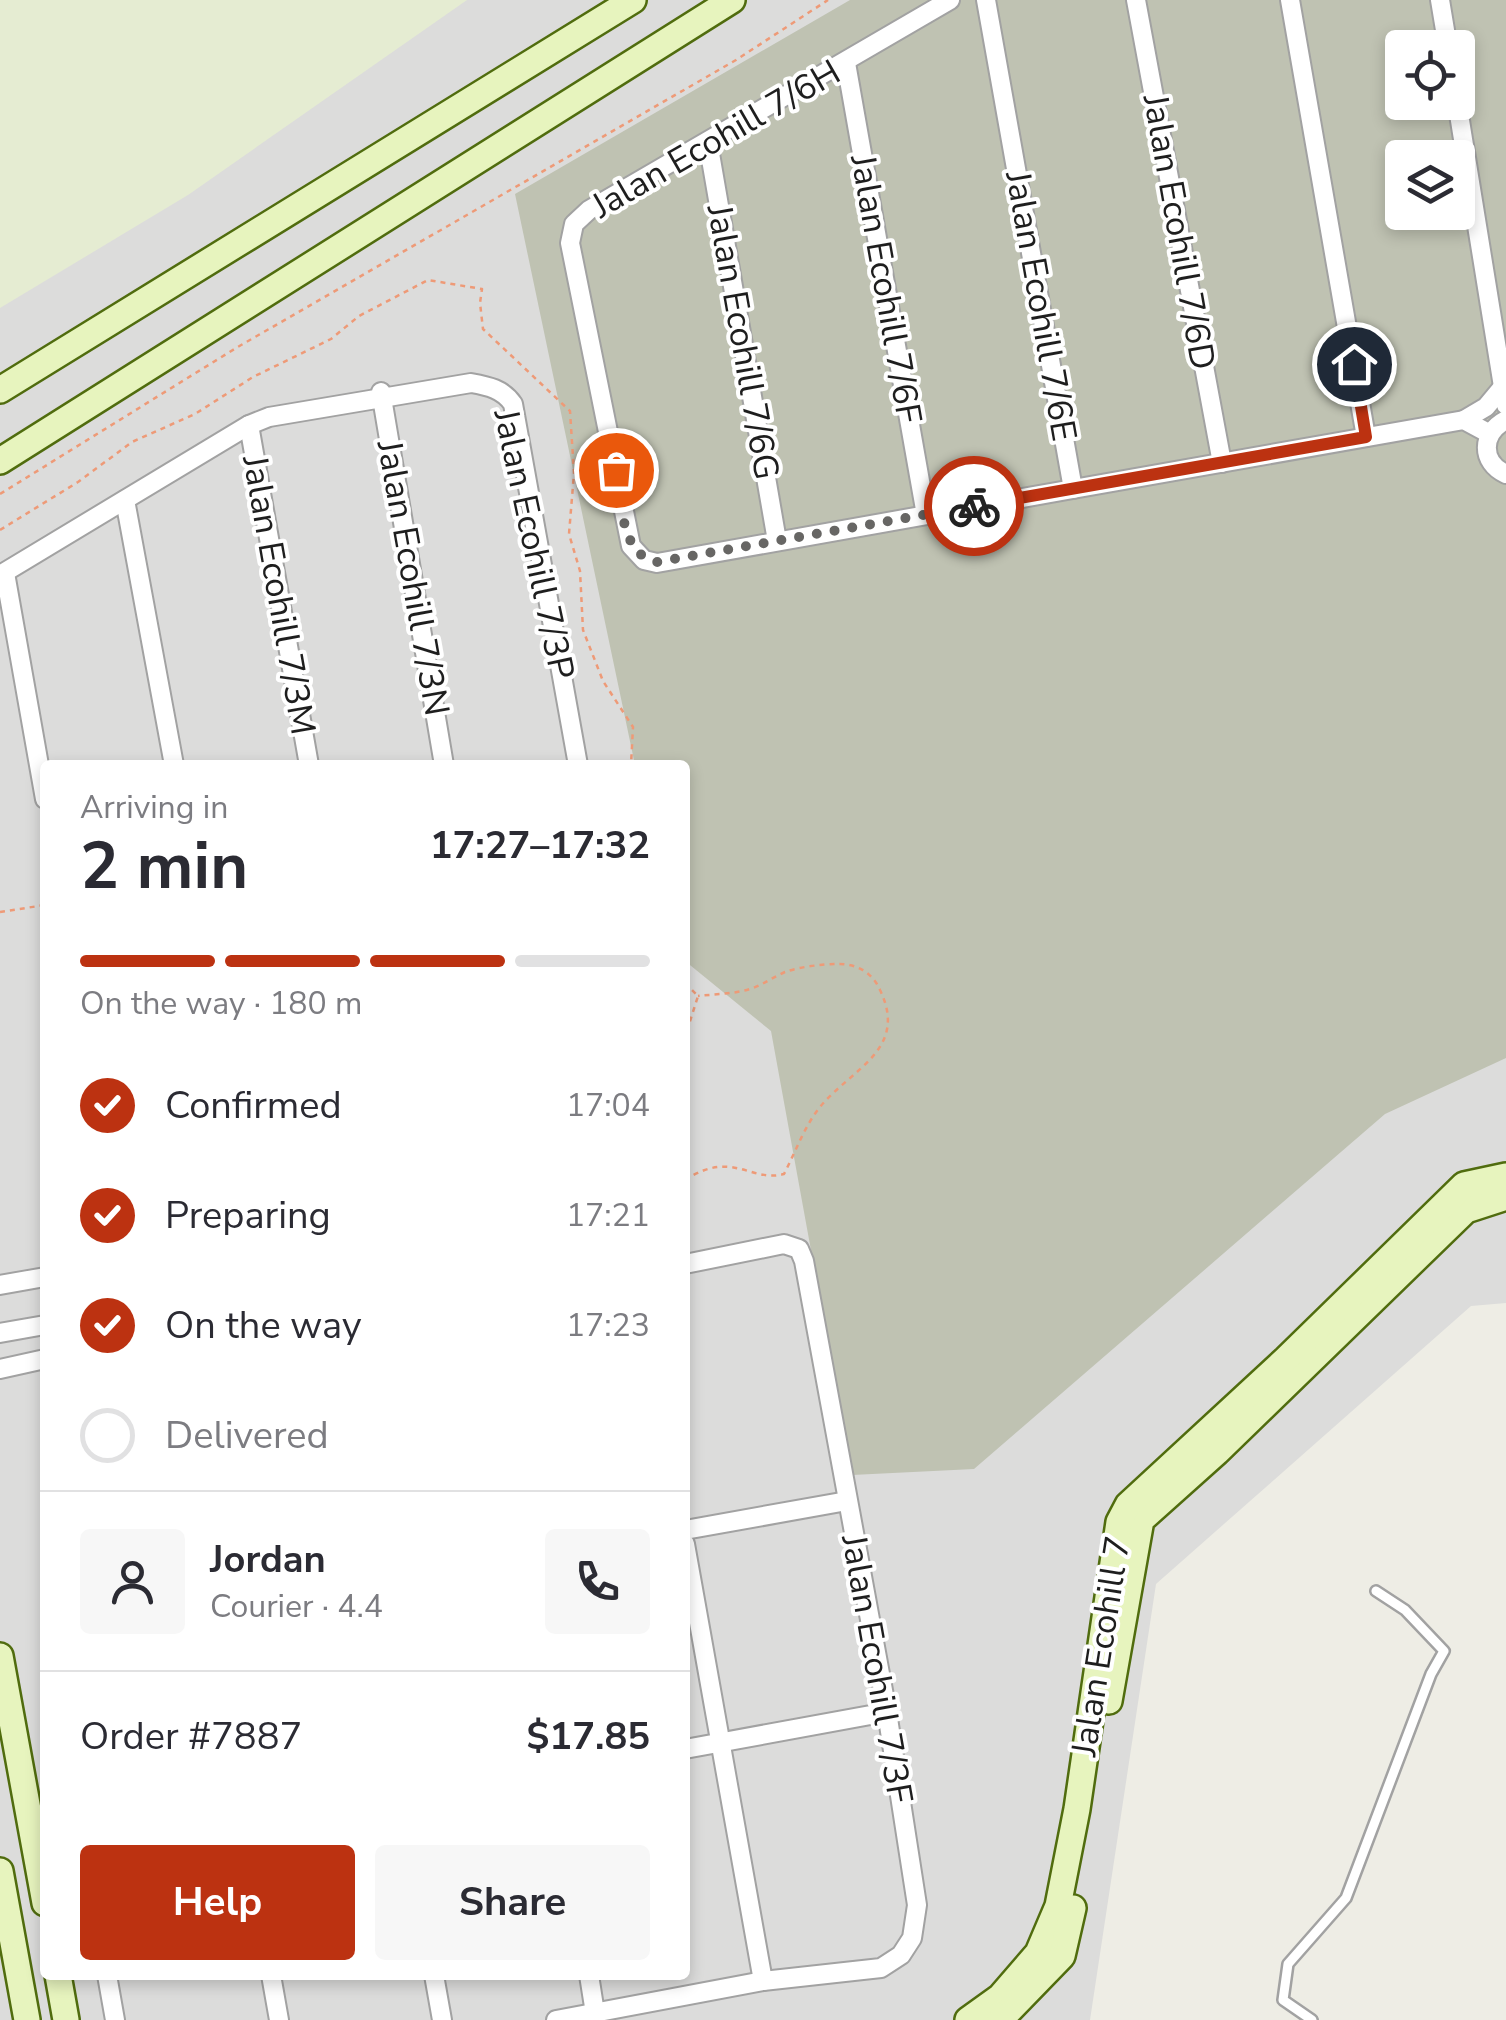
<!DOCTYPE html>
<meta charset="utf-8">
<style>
body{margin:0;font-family:"Nunito Sans",sans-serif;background:#f7f7f7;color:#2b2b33;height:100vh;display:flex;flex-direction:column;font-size:38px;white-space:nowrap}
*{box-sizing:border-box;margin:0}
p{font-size:32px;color:#7c7c81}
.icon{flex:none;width:55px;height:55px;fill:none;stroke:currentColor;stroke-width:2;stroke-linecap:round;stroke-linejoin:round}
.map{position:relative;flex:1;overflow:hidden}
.drawer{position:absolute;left:40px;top:760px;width:650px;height:1220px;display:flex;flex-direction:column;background:#fff;border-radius:10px;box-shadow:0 5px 15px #0003}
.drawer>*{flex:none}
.controls{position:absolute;left:1385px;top:30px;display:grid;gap:20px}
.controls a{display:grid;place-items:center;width:90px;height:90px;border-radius:10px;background:#fff;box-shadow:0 5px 15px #0003;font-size:50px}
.pin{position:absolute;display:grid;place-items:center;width:85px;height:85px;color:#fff;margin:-42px;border:5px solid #fff;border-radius:50%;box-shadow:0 2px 10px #0007}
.courier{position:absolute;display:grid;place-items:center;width:100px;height:100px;margin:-50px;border:8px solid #bc3211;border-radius:50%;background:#fff;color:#222;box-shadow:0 2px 12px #0007}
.overview em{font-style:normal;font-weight:700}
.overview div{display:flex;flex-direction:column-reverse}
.overview{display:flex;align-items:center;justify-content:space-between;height:170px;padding:0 40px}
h1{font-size:65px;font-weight:700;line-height:75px}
.bar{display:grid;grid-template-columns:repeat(4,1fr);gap:15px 10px;align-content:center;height:120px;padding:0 40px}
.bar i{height:12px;border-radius:8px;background:#e1e1e2}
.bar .current{background:#bc3211}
.bar p{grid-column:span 4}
.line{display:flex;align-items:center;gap:25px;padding:0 40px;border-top:2px solid #e1e1e2}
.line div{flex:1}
.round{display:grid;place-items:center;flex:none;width:105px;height:105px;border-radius:10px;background:#f7f7f7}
ol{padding:0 40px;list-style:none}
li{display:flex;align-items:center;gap:30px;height:110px}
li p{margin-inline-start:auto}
li .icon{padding:10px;border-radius:50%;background:#bc3211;color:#fff;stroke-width:4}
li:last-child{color:#7c7c81}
li i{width:55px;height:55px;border:5px solid #e1e1e2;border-radius:50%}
.button{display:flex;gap:20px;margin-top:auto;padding:20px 40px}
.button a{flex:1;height:115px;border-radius:10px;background:#bc3211;color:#fff;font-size:40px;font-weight:700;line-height:115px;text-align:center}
.button a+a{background:#f7f7f7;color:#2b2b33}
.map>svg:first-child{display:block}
.residential{fill:#dcdcdb;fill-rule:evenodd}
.construction{fill:#bfc2b2;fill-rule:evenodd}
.farmland{fill:#e5ecd2}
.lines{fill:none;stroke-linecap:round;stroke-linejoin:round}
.lane-casing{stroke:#a2a2a2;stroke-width:14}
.street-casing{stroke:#a2a2a2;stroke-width:22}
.secondary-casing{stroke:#506c0e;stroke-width:30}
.path{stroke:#ee9a77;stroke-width:2.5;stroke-dasharray:5 5;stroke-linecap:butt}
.lane{stroke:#fff;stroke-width:9}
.street{stroke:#fff;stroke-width:18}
.secondary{stroke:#e7f4be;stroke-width:25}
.done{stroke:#676664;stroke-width:10;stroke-dasharray:0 18}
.route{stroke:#bc3211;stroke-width:12}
.labels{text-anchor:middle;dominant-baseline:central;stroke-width:8;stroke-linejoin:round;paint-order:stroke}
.street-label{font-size:35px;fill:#1e1e1e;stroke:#fff}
</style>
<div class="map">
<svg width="1506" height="2020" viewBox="0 0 1506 2020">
<rect width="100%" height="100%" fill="#eeede5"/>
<path class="residential" d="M0 0H1506V1303L1471 1306 1156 1584 1090 2020H0ZM1402 48H1458V102H1402ZM1402 158H1458V212H1402ZM45 765H685V1975H45Z"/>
<path class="construction" d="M850 0H1506V1058L1385 1114 974 1469 852 1475 771 1031 685 961V765H635L515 194ZM1402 48H1458V102H1402ZM1402 158H1458V212H1402Z"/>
<path class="farmland" d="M0 0H467L188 195 0 308Z"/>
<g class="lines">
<g class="lane-casing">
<path id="lane" d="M1312 2020 1283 2000 1288 1964 1346 1898 1431 1674 1444 1651 1405 1610 1376 1591"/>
</g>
<g class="street-casing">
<g id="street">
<path d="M950 0 589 210 574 224 570 243 631 546 644 560 657 563 1073 489"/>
<path d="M986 0 1073 489 1464 420 1490 434"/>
<path d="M1136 0 1222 463"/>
<path d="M1290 0 1366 437"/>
<path d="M1440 0 1448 48"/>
<path d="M846 63 926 515"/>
<path d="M1457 102 1506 405"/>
<path d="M708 142 777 541"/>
<path d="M381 392 444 765"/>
<path d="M1464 420 1486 407 1506 383"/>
<path d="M1506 420C1481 433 1480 462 1506 474"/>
<path d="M249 425 309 765"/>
<path d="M125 500 174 765"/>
<path d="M5 573 45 799"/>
<path d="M0 575 249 425 269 417 471 383C488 386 503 389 513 404L578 765"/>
<path d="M0 1285 45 1277"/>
<path d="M0 1333 45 1325"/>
<path d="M0 1369 45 1359"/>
<path d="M685 1530 847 1501"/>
<path d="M685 1544 763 1981"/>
<path d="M685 1749 887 1712"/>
<path d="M107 1975 115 2020"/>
<path d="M271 1975 279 2020"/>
<path d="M434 1975 442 2020"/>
<path d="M589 1975 595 2013"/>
<path d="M556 2020 763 1981 881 1968 901 1955 912 1938 917 1905 887 1712 804 1261 799 1249 784 1244 685 1264"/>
</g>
</g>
<g class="secondary-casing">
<g id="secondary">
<path d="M0 390 633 0"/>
<path d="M0 461 732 0"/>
<path d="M0 1656 45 1903"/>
<path d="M1109 1701 1141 1520 1217 1452 1466 1210 1506 1197"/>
<path d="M0 1871 27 2020"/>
<path d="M58 1975 66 2020"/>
<path d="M968 2020 1000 1997 1038 1953 1058 1906 1077 1809 1119 1522 1128 1505 1286 1359 1464 1185 1506 1176"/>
<path d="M1000 2020 1062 1956 1073 1908"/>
</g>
</g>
<g class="path">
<path d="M0 494 236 348 736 60 828 0"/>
<path d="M0 530 78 482 132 442 195 414 253 377 331 339 359 316 428 280 482 289 480 303 483 329 570 411 574 473 569 534 580 571 583 630 603 681 633 727 631 765"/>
<path d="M0 912 45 905"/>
<path d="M685 983 698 996 685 1037"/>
<path d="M685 1180C733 1149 750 1183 784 1174 796 1151 804 1127 820 1107 851 1069 909 1050 880 990 872 972 857 964 838 964 822 964 799 967 785 972 773 977 763 985 750 989 734 994 715 994 698 996"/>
</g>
<use href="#lane" class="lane"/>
<use href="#street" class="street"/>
<use href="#secondary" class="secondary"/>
</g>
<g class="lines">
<path class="done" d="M616 470C622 502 620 555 657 562L974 506"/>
<path class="route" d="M974 506 1366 437 1354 364"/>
</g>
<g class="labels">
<g class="street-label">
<text transform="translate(716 139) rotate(-30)">Jalan Ecohill 7/6H</text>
<text transform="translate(1179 232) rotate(80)">Jalan Ecohill 7/6D</text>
<text transform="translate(886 289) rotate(80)">Jalan Ecohill 7/6F</text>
<text transform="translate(1041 306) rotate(80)">Jalan Ecohill 7/6E</text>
<text transform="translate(743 342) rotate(80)">Jalan Ecohill 7/6G</text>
<text transform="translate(534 544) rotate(78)">Jalan Ecohill 7/3P</text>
<text transform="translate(413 578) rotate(80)">Jalan Ecohill 7/3N</text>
<text transform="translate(279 595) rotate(80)">Jalan Ecohill 7/3M</text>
<text transform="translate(1101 1646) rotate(-81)">Jalan Ecohill 7</text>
<text transform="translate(877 1669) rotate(80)">Jalan Ecohill 7/3F</text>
</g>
</g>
</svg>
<div class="controls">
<a><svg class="icon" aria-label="locate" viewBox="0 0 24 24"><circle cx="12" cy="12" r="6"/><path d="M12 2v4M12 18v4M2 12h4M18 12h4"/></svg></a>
<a><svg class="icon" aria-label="layers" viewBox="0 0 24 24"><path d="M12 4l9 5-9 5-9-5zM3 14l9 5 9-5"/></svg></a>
</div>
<div class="pin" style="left:616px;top:470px;background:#ea580c"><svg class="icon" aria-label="bag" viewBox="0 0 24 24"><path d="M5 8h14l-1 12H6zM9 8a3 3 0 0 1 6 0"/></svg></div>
<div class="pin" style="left:1354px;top:364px;background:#1f2937"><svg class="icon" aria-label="home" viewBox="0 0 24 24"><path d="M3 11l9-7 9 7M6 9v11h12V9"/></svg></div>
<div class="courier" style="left:974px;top:506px"><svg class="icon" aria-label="bike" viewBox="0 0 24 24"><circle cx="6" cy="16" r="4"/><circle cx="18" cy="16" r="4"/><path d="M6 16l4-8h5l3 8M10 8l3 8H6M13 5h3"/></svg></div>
<section class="drawer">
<div class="overview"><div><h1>2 min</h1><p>Arriving in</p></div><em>17:27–17:32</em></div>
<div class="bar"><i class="current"></i><i class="current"></i><i class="current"></i><i></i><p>On the way · 180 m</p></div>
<ol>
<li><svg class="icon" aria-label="check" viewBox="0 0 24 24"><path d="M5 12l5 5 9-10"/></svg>Confirmed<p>17:04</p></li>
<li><svg class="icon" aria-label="check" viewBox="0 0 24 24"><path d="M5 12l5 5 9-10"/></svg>Preparing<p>17:21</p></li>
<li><svg class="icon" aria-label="check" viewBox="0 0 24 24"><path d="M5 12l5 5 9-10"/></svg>On the way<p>17:23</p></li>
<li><i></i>Delivered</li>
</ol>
<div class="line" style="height:180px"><a class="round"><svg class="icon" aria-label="person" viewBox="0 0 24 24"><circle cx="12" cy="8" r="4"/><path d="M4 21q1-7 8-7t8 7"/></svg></a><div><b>Jordan</b><p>Courier · 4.4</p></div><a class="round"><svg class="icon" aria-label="phone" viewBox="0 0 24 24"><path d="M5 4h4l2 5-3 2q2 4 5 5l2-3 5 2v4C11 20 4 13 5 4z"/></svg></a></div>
<div class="line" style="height:130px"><div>Order #7887</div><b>$17.85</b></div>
<div class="button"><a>Help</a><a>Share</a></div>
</section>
</div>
